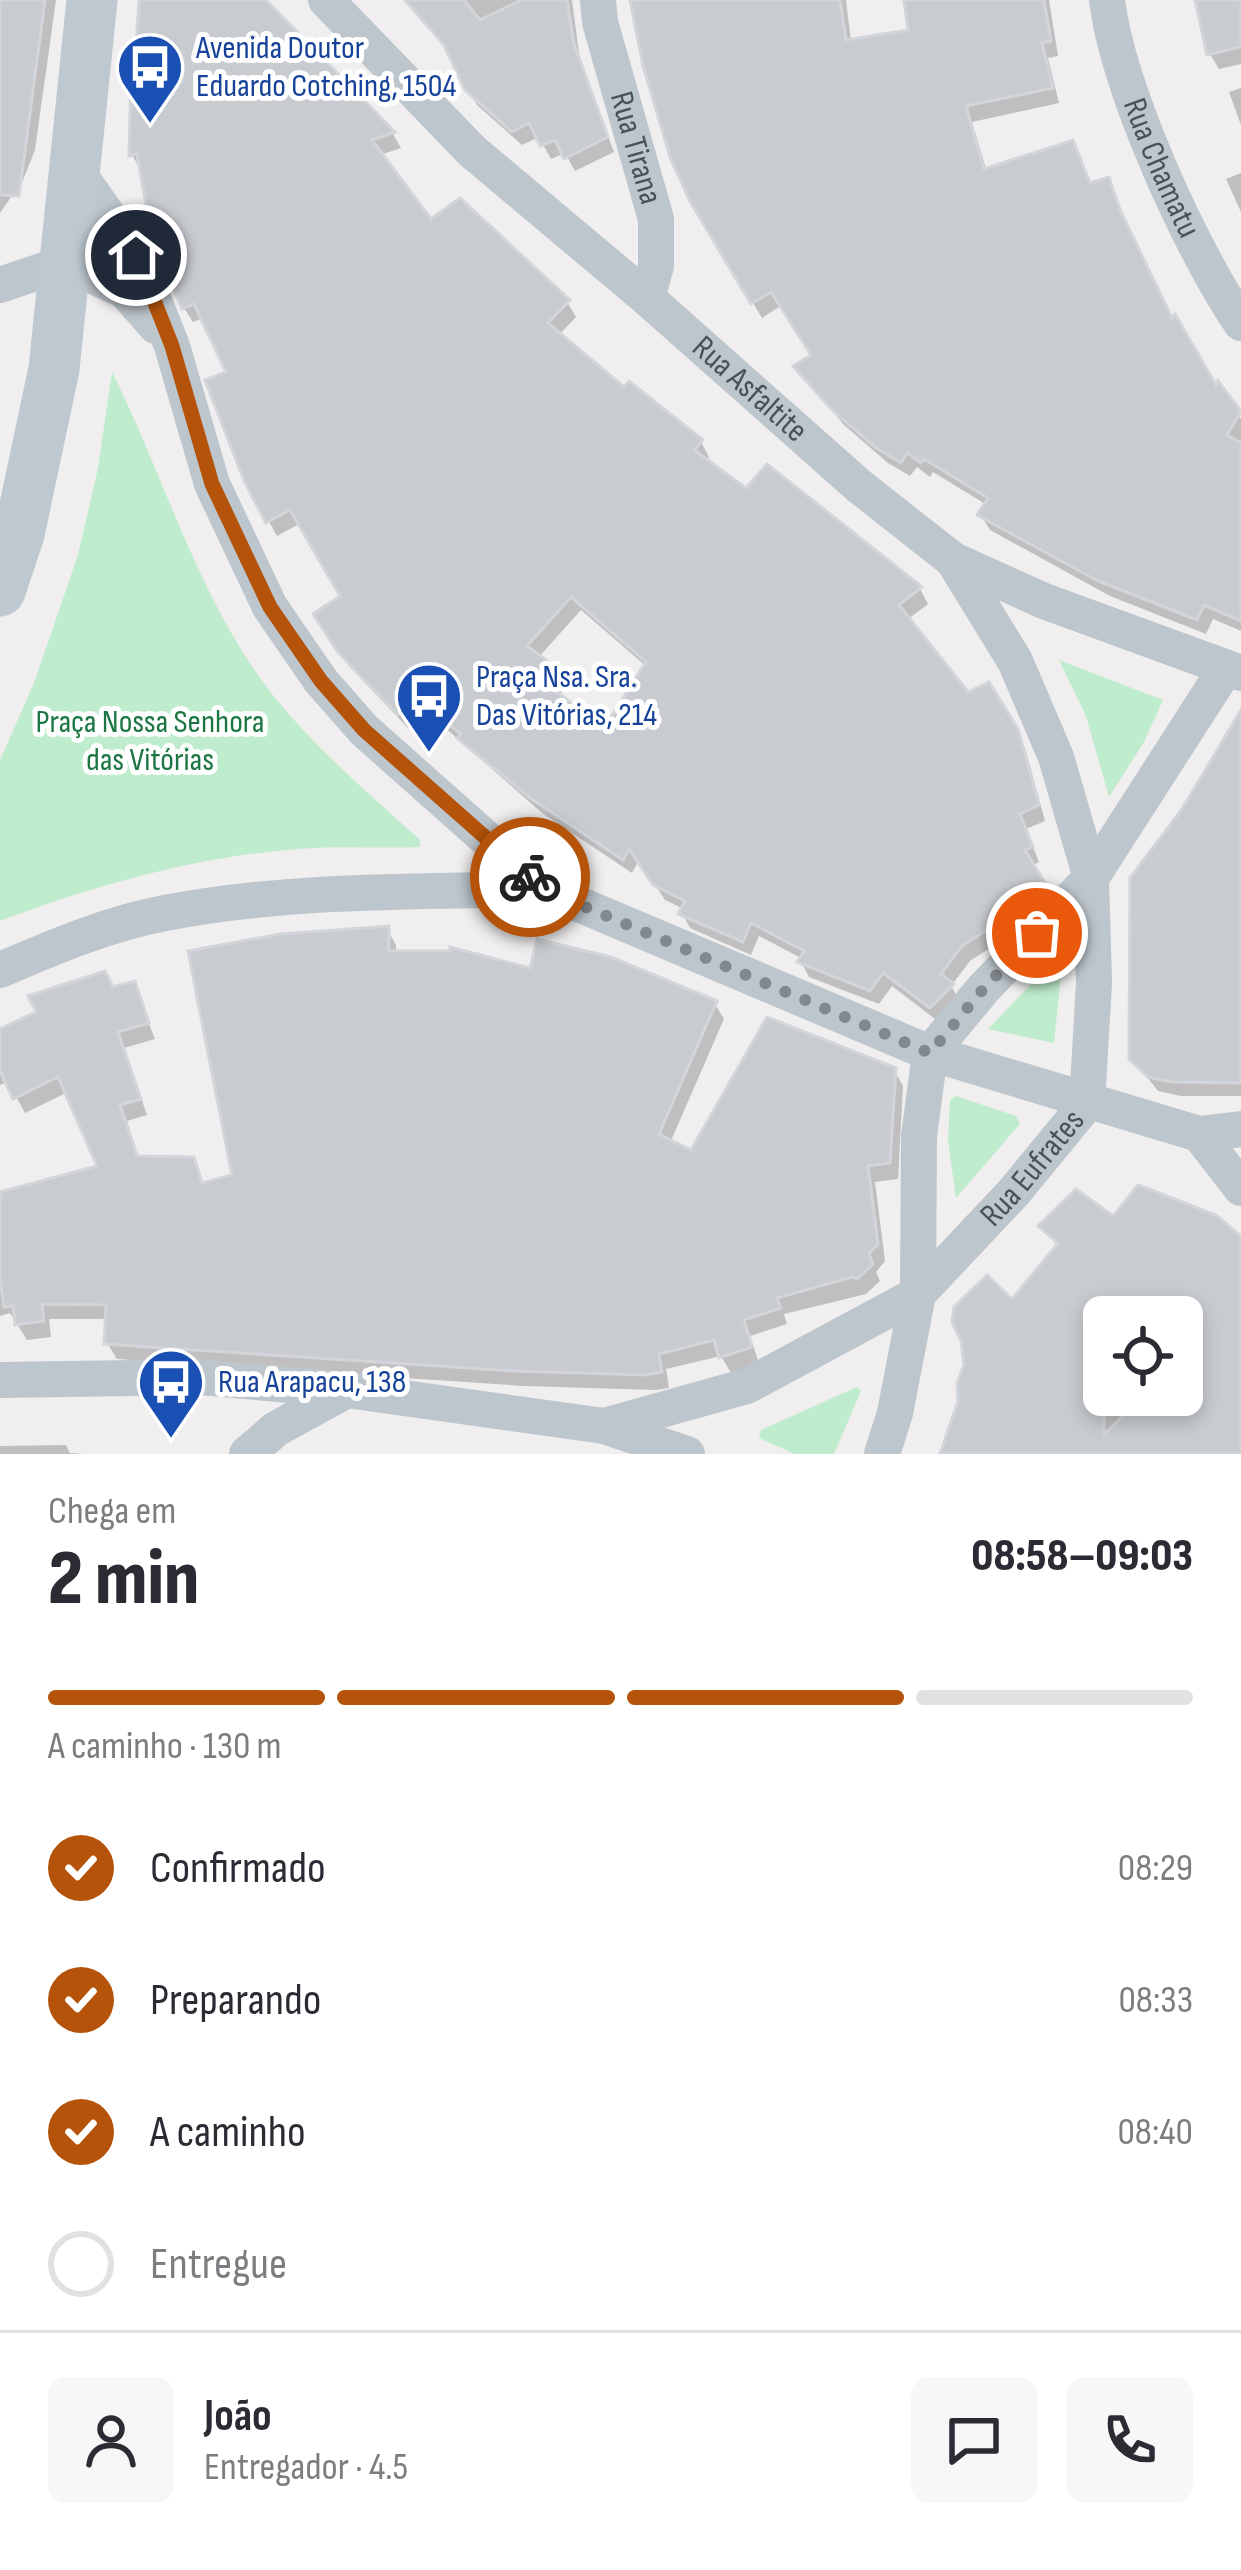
<!DOCTYPE html>
<html lang="pt">
<meta charset="utf-8">
<style>
body{margin:0;font-family:"Sofia Sans Condensed",sans-serif;background:#f7f7f7;color:#2b2b33;height:100vh;display:flex;flex-direction:column;font-size:45px;white-space:nowrap}
*{box-sizing:border-box;margin:0}
p{font-size:39px;color:#7c7c81}
.icon{flex:none;width:66px;height:66px;fill:none;stroke:currentColor;stroke-width:2;stroke-linecap:round;stroke-linejoin:round}
.map{position:relative;height:1454px;overflow:hidden}
.side{display:flex;flex-direction:column;background:#fff;flex:1}
.side>*{flex:none}
.buttons{position:absolute;left:1083px;top:1296px;display:grid;gap:24px}
.buttons a{display:grid;place-items:center;width:120px;height:120px;border-radius:18px;background:#fff;box-shadow:0 6px 18px #0003;font-size:60px}
.pin{position:absolute;display:grid;place-items:center;width:102px;height:102px;color:#fff;margin:-51px;border:6px solid #fff;border-radius:50%;box-shadow:0 3px 12px #0007}
.courier{position:absolute;display:grid;place-items:center;width:120px;height:120px;margin:-60px;border:9px solid #b45309;border-radius:50%;background:#fff;color:#222;box-shadow:0 3px 15px #0007}
.overview em{font-style:normal;font-weight:800}
.overview div{display:flex;flex-direction:column-reverse}
.overview{display:flex;align-items:center;justify-content:space-between;height:204px;padding:0 48px}
h1{font-size:78px;font-weight:800;line-height:90px}
.bar{display:grid;grid-template-columns:repeat(4,1fr);gap:18px 12px;align-content:center;height:144px;padding:0 48px}
.bar i{height:15px;border-radius:9px;background:#e1e1e2}
.bar .on{background:#b45309}
.bar p{grid-column:span 4}
.line{display:flex;align-items:center;gap:30px;padding:0 48px;border-top:3px solid #e1e1e2}
.line div{flex:1}
.round{display:grid;place-items:center;flex:none;width:126px;height:126px;border-radius:18px;background:#f7f7f7}
ol{padding:0 48px;list-style:none}
li{display:flex;align-items:center;gap:36px;height:132px}
li p{margin-inline-start:auto}
li .icon{padding:12px;border-radius:50%;background:#b45309;color:#fff;stroke-width:4}
li:last-child{color:#7c7c81}
li i{width:66px;height:66px;border:6px solid #e1e1e2;border-radius:50%}
.map>svg:first-child{display:block}
.green{fill:#bfeccd}
.shadow{fill:#0003;fill-rule:evenodd}
.building{fill:#c8cbd0;stroke:#d2d5d9;stroke-width:3;fill-rule:evenodd}
.lines{fill:none;stroke-linecap:round;stroke-linejoin:round}
.street{stroke:#bdc6cc;stroke-width:36}
.secondary{stroke:#bdc8d1;stroke-width:51}
.done{stroke:#82898e;stroke-width:12;stroke-dasharray:0 21.6}
.route{stroke:#b45309;stroke-width:15}
.labels{text-anchor:middle;dominant-baseline:central;stroke-width:10;stroke-linejoin:round;paint-order:stroke}
.transit-label{font-size:33px;fill:#164399;stroke:#fff;text-anchor:start}
.street-label{font-size:33px;fill:#47525a;stroke:#fff}
.park-label{font-size:33px;fill:#1c7744;stroke:#fff}
</style>
<div class="map">
<svg width="1241" height="1454" viewBox="0 0 1241 1454">
<rect width="100%" height="100%" fill="#f0eeee"/>
<g class="green">
<path d="M112 372C166 480 200 605 276 699 319 752 371 795 420 840V847C379 849 339 845 298 849 195 857 96 885 0 921V760L34 683 78 555 98 468Z"/>
<path d="M1059 660 1163 700 1144 742 1109 797 1086 716Z"/>
<path d="M1057 957H1063L1054 1043 988 1029Z"/>
<path d="M956 1096 1016 1116 1020 1124 956 1198 948 1141 950 1100Z"/>
<path d="M857 1387 861 1391 834 1454H795L759 1438 761 1430Z"/>
</g>
<g class="shadow">
<path d="M0 0H56L35 150 23 180 0 213Z"/>
<path d="M142 0H261L393 134 401 148 380 155 430 223 567 302 576 317 558 336 624 391 701 442 709 457 705 462 747 492 767 468 920 589 928 604 907 620 968 696 988 686 1025 748 1045 821 1026 829 1039 862 1031 866 1055 905 970 961 951 986 960 1001 939 1022 892 986 879 1004 809 977 801 962 803 959 759 936 751 955 690 928 682 913 684 909 665 900 639 860 632 873 542 813 426 711 408 728 350 667 325 629 344 597 301 523 277 536 247 482 230 373 204 318 193 322 184 308 141 170 132 155ZM581 610 647 667 605 733 558 697 566 687 557 672 538 658Z"/>
<path d="M405 0H572L580 61 614 152 575 171 565 153 551 159 539 137 522 145 477 105 452 55Z"/>
<path d="M634 0H846L851 42 911 33 907 0H1049L1058 56 1048 58 1059 103 972 122 987 172 1072 144 1091 186 1108 180 1172 322 1216 391 1219 387 1241 419V631L1213 619 1206 634 1110 596 990 530 981 515 987 505 933 472 930 477 917 467 910 476 888 463 844 425 797 367 814 356 782 305 762 318 693 202Z"/>
<path d="M1198 0H1241V64L1219 69 1210 54Z"/>
<path d="M1241 88V125L1229 92Z"/>
<path d="M1241 173V212L1226 179Z"/>
<path d="M1241 728V1096H1181L1158 1091 1132 1058Z"/>
<path d="M387 929 396 945V954L532 971 715 1004 724 1019 670 1143 693 1154 894 1070 903 1086 898 1179 875 1182 885 1261 876 1272 880 1281 866 1294 784 1314 787 1324 750 1336 759 1363 731 1373 721 1356 666 1369 669 1388 656 1390 524 1386 117 1359 107 1343 108 1319H49L51 1337 27 1340 10 1313 0 1316V1195L102 1168 68 1092 25 1113 8 1082 0 1085V1032L133 984 155 1039 124 1048 147 1115 127 1121 139 1159 192 1160 204 1186 236 1177Z"/>
<path d="M1114 1221 1241 1240V1454H944L1012 1304 1058 1247 1042 1226ZM1104 1317H1182V1395H1104Z"/>
<path d="M66 1445 70 1453 85 1454H0V1446Z"/>
</g>
<g class="building">
<path d="M0 0H45L19 196 0 195Z"/>
<path d="M139 0H266L395 132 372 140 431 219 460 198 570 300 548 323 624 387 629 381 703 440 694 450 746 488 767 464 922 587 899 605 968 692 989 682 1018 729 1039 805 1020 814 1033 847 1025 850 1049 889 962 946 941 974 954 984 930 1008 883 973 870 991 797 962 804 951 751 923 743 942 678 914 685 901 653 885 629 849 623 860 530 798 457 738 461 734 416 698 398 715 338 652 313 614 340 596 290 510 266 523 245 483 205 380 226 372 194 304 182 309 152 239 137 154 129 156 131 77 134 76ZM571 597 646 662 604 728 548 685 560 670 527 646Z"/>
<path d="M405 0H464L480 20 521 0H567L574 44 608 137 564 159 555 140 540 146 529 123 512 132 465 90 444 45Z"/>
<path d="M630 0H840L846 40 908 30 904 0H1044L1051 41 1042 43 1053 88 966 106 984 169 1073 140 1090 183 1109 177 1120 210 1172 318 1175 314 1216 385 1218 381 1241 411 1227 435 1241 443V621L1204 605 1197 620 1098 581 977 515 988 498 924 459 921 463 907 453 901 463 876 448 832 410 793 366 811 355 771 292 751 304 691 203 671 160 643 66Z"/>
<path d="M1195 0H1241V47L1207 55Z"/>
<path d="M1241 710V1083L1171 1082 1148 1077 1129 1059 1130 878 1182 809Z"/>
<path d="M389 926V951H450V947L530 968 537 939 611 957 717 1001 659 1134 691 1150 767 1017 896 1068 890 1163 868 1166 878 1244 869 1254 873 1264 857 1279 852 1277 777 1298 781 1308 744 1320 752 1347 719 1358 714 1340 659 1354 662 1372 644 1375 514 1371 104 1344 106 1305 42 1304 44 1321 15 1325 13 1306 4 1307 0 1278V1192L97 1166 58 1077 13 1099 0 1071V1029L36 1012 28 996 105 971 113 987 135 981 149 1023 118 1032 141 1099 120 1105 137 1156 194 1157 202 1183 232 1175 188 951 281 934Z"/>
<path d="M1138 1185 1216 1215 1241 1236V1454H940L958 1401 957 1383 964 1365 961 1341 952 1322 954 1307 987 1275 1012 1299 1058 1243 1038 1226 1076 1189 1113 1216ZM1104 1317H1182V1395H1143L1104 1435Z"/>
</g>
<g class="lines">
<g class="street">
<path id="s1" d="M326 0 472 151 647 298 859 486 953 560 1044 601 1241 673"/>
<path id="s2" d="M598 0 600 22 656 219V266L647 298"/>
<path id="s3" d="M1107 0C1118 89 1190 248 1241 323"/>
<path d="M75 169 136 255 172 346 212 484 270 607 321 681 364 730 543 889 930 1053 1199 1134 1241 1129"/>
<path d="M0 285 65 263 125 291 156 326"/>
<path d="M0 970C54 947 107 924 165 913 289 889 418 892 543 889"/>
<path d="M1199 1134 1241 1188"/>
<path d="M0 1380 199 1377 347 1390 604 1426 687 1454"/>
<path id="s4" d="M604 1426 747 1386 918 1294 1014 1192 1087 1103 1094 983 1091 878 1056 757 1015 661 953 560"/>
<path d="M247 1454 276 1429 347 1390"/>
<path d="M882 1454 895 1413 918 1294 919 1136 930 1053 984 988 1091 878 1226 668"/>
</g>
<path class="secondary" d="M0 591 19 534 54 369 92 0"/>
</g>
<g class="lines">
<path class="done" d="M530 877 543 889 930 1053 984 988 1037 933"/>
<path class="route" d="M136 255 172 346 212 484 270 607 321 681 364 730 530 877"/>
</g>
<defs>
<g id="bus-pin" transform="scale(3.45)"><path d="M0 17L-7.5 6A9.5 9.5 0 1 1 7.5 6Z" fill="#1a4fb4" stroke="#fff"/><path d="M-5-6H5V4H4V6H2V4H-2V6H-4V4H-5ZM-3.5-4V0h7V-4ZM-3.5 1.2v1.5H-2V1.2ZM2 1.2v1.5H3.5V1.2Z" fill="#fff"/></g>
</defs>
<g fill-rule="evenodd">
<use href="#bus-pin" x="150" y="67"/>
<use href="#bus-pin" x="429" y="696"/>
<use href="#bus-pin" x="171" y="1382"/>
</g>
<g class="labels">
<g class="transit-label">
<text x="196" y="48">Avenida Doutor<tspan x="196" dy="38">Eduardo Cotching, 1504</tspan></text>
<text x="476" y="677">Praça Nsa. Sra.<tspan x="476" dy="38">Das Vitórias, 214</tspan></text>
<text x="218" y="1382">Rua Arapacu, 138</text>
</g>
<g class="street-label">
<text stroke="none"><textPath href="#s2" startOffset="153">Rua Tirana</textPath></text>
<text stroke="none"><textPath href="#s3" startOffset="177">Rua Chamatu</textPath></text>
<text stroke="none"><textPath href="#s1" startOffset="576">Rua Asfaltite</textPath></text>
<text stroke="none"><textPath href="#s4" startOffset="513">Rua Eufrates</textPath></text>
</g>
<g class="park-label">
<text x="150" y="722">Praça Nossa Senhora<tspan x="150" dy="38">das Vitórias</tspan></text>
</g>
</g>
</svg>
<div class="buttons">
<a><svg class="icon" aria-label="locate" viewBox="0 0 24 24"><circle cx="12" cy="12" r="6"/><path d="M12 2v4M12 18v4M2 12h4M18 12h4"/></svg></a>
</div>
<div class="pin" style="left:1037px;top:933px;background:#ea580c"><svg class="icon" aria-label="bag" viewBox="0 0 24 24"><path d="M5 8h14l-1 12H6zM9 8a3 3 0 0 1 6 0"/></svg></div>
<div class="pin" style="left:136px;top:255px;background:#1f2937"><svg class="icon" aria-label="home" viewBox="0 0 24 24"><path d="M3 11l9-7 9 7M6 9v11h12V9"/></svg></div>
<div class="courier" style="left:530px;top:877px"><svg class="icon" aria-label="bike" viewBox="0 0 24 24"><circle cx="6" cy="16" r="4"/><circle cx="18" cy="16" r="4"/><path d="M6 16l4-8h5l3 8M10 8l3 8H6M13 5h3"/></svg></div>
</div>
<section class="side">
<div class="overview"><div><h1>2 min</h1><p>Chega em</p></div><em>08:58–09:03</em></div>
<div class="bar"><i class="on"></i><i class="on"></i><i class="on"></i><i></i><p>A caminho · 130 m</p></div>
<ol>
<li><svg class="icon" aria-label="check" viewBox="0 0 24 24"><path d="M5 12l5 5 9-10"/></svg>Confirmado<p>08:29</p></li>
<li><svg class="icon" aria-label="check" viewBox="0 0 24 24"><path d="M5 12l5 5 9-10"/></svg>Preparando<p>08:33</p></li>
<li><svg class="icon" aria-label="check" viewBox="0 0 24 24"><path d="M5 12l5 5 9-10"/></svg>A caminho<p>08:40</p></li>
<li><i></i>Entregue</li>
</ol>
<div class="line" style="height:216px"><a class="round"><svg class="icon" aria-label="person" viewBox="0 0 24 24"><circle cx="12" cy="8" r="4"/><path d="M4 21q1-7 8-7t8 7"/></svg></a><div><b>João</b><p>Entregador · 4.5</p></div><a class="round"><svg class="icon" aria-label="chat" viewBox="0 0 24 24"><path d="M4 5h16v11H9l-5 4z"/></svg></a><a class="round"><svg class="icon" aria-label="phone" viewBox="0 0 24 24"><path d="M5 4h4l2 5-3 2q2 4 5 5l2-3 5 2v4C11 20 4 13 5 4z"/></svg></a></div>
</section>
